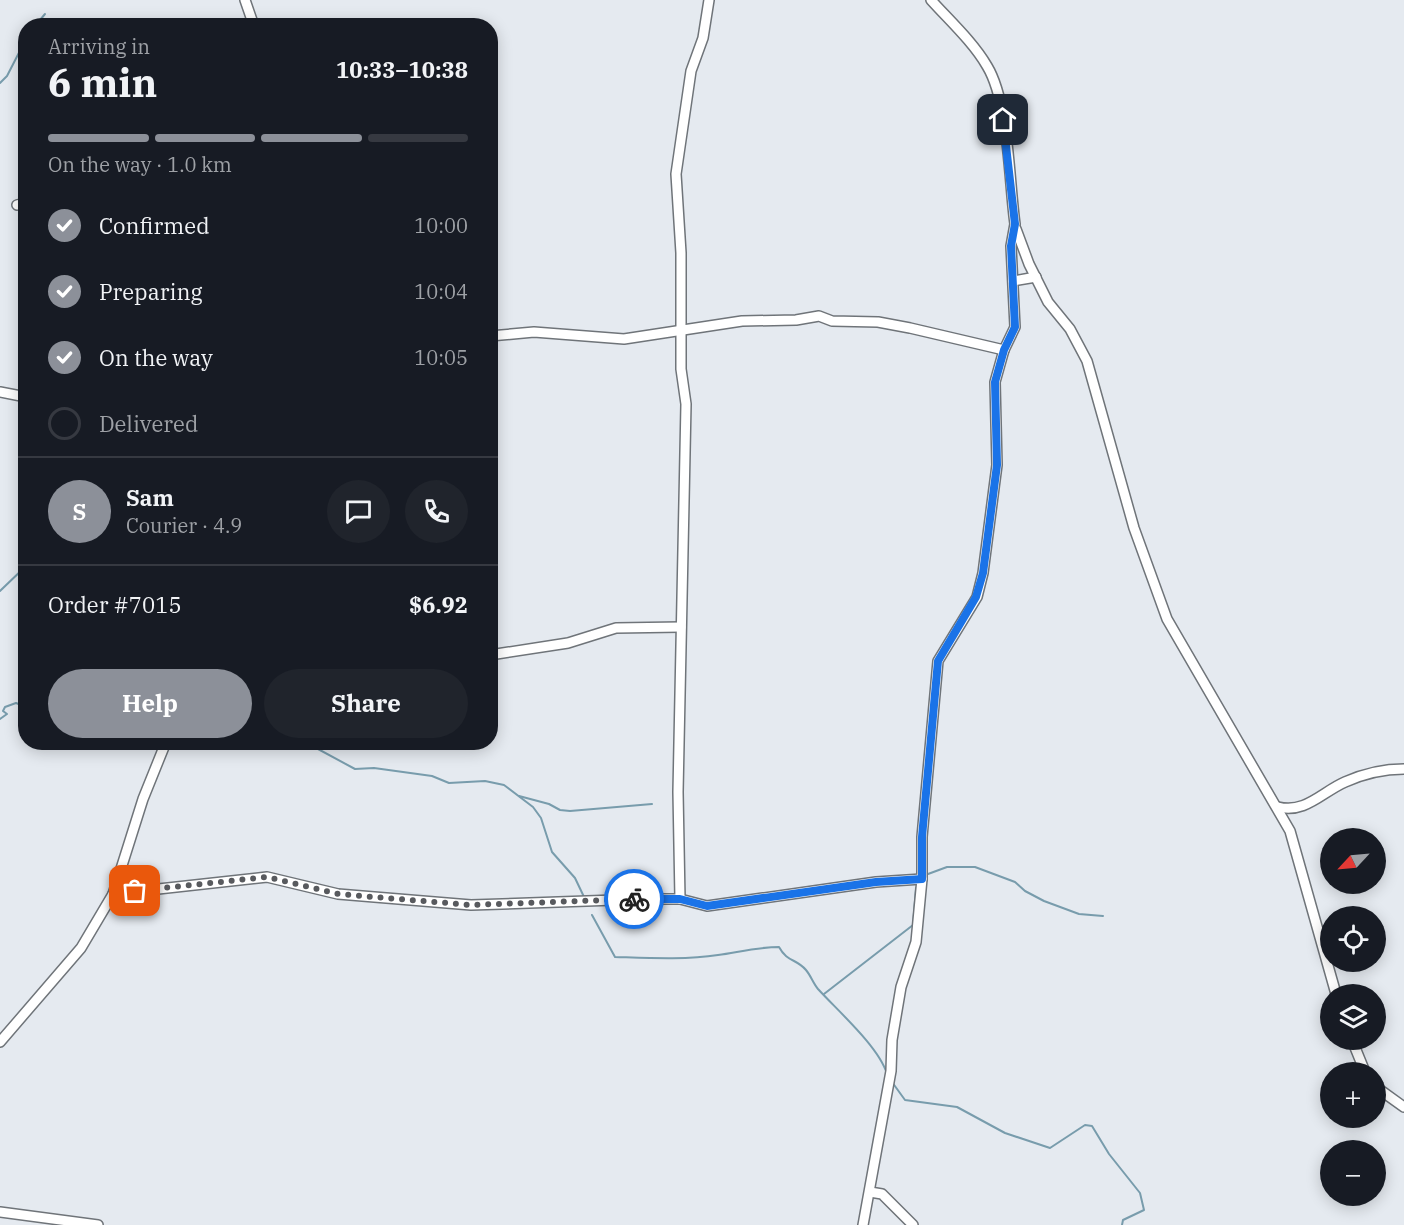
<!DOCTYPE html>
<meta charset="utf-8">
<style>
body{margin:0;font-family:"IBM Plex Serif",serif;background:#20242c;color:#f1f3f6;height:100vh;display:flex;flex-direction:column;font-size:22px;white-space:nowrap}
*{box-sizing:border-box;margin:0}
p{font-size:20px;color:#9ea1a6}
.icon{flex:none;width:33px;height:33px;fill:none;stroke:currentColor;stroke-width:2;stroke-linecap:round;stroke-linejoin:round}
.map{position:relative;flex:1;overflow:hidden}
.panel{position:absolute;left:18px;top:18px;width:480px;height:732px;display:flex;flex-direction:column;background:#171b24;border-radius:24px;box-shadow:0 3px 15px #0003}
.panel>*{flex:none}
.needle{width:39px;rotate:244deg}
.buttons{position:absolute;left:1320px;top:828px;display:grid;gap:12px}
.buttons a{display:grid;place-items:center;width:66px;height:66px;border-radius:50%;background:#171b24;box-shadow:0 3px 15px #0003;font-size:30px}
.pin{position:absolute;display:grid;place-items:center;width:51px;height:51px;color:#fff;margin:-26px;border-radius:12px;box-shadow:0 3px 9px #0006}
.courier{position:absolute;display:grid;place-items:center;width:60px;height:60px;margin:-30px;border:4px solid #1a73e8;border-radius:50%;background:#fff;color:#222;box-shadow:0 2px 8px #0007}
.summary em{font-style:normal;font-weight:700}
.summary div{display:flex;flex-direction:column-reverse}
.summary{display:flex;align-items:center;justify-content:space-between;height:102px;padding:0 30px}
h1{font-size:39px;font-weight:700;line-height:45px}
.bar{display:grid;grid-template-columns:repeat(4,1fr);gap:9px 6px;align-content:center;height:72px;padding:0 30px}
.bar i{height:8px;border-radius:4px;background:#363941}
.bar .selected{background:#8c9099}
.bar p{grid-column:span 4}
.line{display:flex;align-items:center;gap:15px;padding:0 30px;border-top:2px solid #363941}
.line div{flex:1}
.round{display:grid;place-items:center;flex:none;width:63px;height:63px;border-radius:32px;background:#20242c}
ol{padding:0 30px;list-style:none}
li{display:flex;align-items:center;gap:18px;height:66px}
li p{margin-inline-start:auto}
li .icon{padding:6px;border-radius:50%;background:#8c9099;color:#fff;stroke-width:4}
li:last-child{color:#9ea1a6}
li i{width:33px;height:33px;border:3px solid #363941;border-radius:50%}
.button{display:flex;gap:12px;margin-top:auto;padding:12px 30px}
.button a{flex:1;height:69px;border-radius:36px;background:#8c9099;color:#fff;font-size:24px;font-weight:700;line-height:69px;text-align:center}
.button a+a{background:#20242c;color:#f1f3f6}
.map>svg:first-child{display:block}
.lines{fill:none;stroke-linecap:round;stroke-linejoin:round}
.stream{stroke:#789cac;stroke-width:2}
.minor-casing{stroke:#6f7479;stroke-width:12}
.minor{stroke:#fff;stroke-width:9}
.done{stroke:#585a5e;stroke-width:6;stroke-dasharray:0 10.8}
.route{stroke:#1a73e8;stroke-width:8}
</style>
<div class="map">
<svg width="1404" height="1225" viewBox="0 0 1404 1225">
<rect width="100%" height="100%" fill="#e5eaf0"/>
<g class="lines">
<g class="stream">
<path d="M35 26 45 14"/>
<path d="M0 83 7 76 26 39"/>
<path d="M0 591 26 566"/>
<path d="M0 719 7 714 3 711 5 707 16 703 26 707"/>
<path d="M285 742H287"/>
<path d="M305 742 355 769 374 768 432 776 449 783 485 781 504 785 533 807 541 818 552 852 575 878 585 899"/>
<path d="M519 796 549 804 560 810 570 811 652 804"/>
<path d="M928 874 947 867H975L1015 882 1025 891 1044 901 1079 914 1103 916"/>
<path d="M592 915 615 957C648 958 686 960 718 955 739 952 758 947 779 947 787 962 797 959 806 970 811 976 813 983 818 989 838 1011 879 1047 887 1074"/>
<path d="M824 994 913 925 916 888"/>
<path d="M892 1082 905 1100 957 1107 1005 1133 1050 1148 1085 1125 1092 1126 1109 1154 1140 1193 1144 1210 1123 1220 1122 1225"/>
</g>
<g class="minor-casing">
<g id="minor">
<path d="M245 0 254 26"/>
<path d="M17 205 26 203"/>
<path d="M1016 229 1029 264 1048 302 1070 329 1087 361 1134 528 1167 619 1290 831 1336 994"/>
<path d="M1013 281 1036 277"/>
<path d="M490 336 534 332 624 339 742 321 796 320 819 316 832 321 878 322 910 328 1004 350 1015 327 1011 246 1015 224C1009 182 1009 102 987 66 973 42 950 21 931 0"/>
<path d="M0 392 26 397"/>
<path d="M490 655 568 643 616 628 681 627"/>
<path d="M1278 807C1305 814 1322 792 1345 782 1363 774 1385 769 1404 769"/>
<path d="M113 894 267 877 338 894 471 905 644 899H680L707 906 876 882 922 879"/>
<path d="M680 899 678 792 686 404 681 369V253L676 174 691 71 703 38 709 0"/>
<path d="M1352 1040 1365 1072"/>
<path d="M0 1042 81 948 113 894 143 799 166 742"/>
<path d="M1376 1087 1404 1107"/>
<path d="M870 1192 882 1194 913 1225"/>
<path d="M0 1212 98 1225"/>
<path d="M863 1225 891 1071 892 1040 901 987 916 942 922 879V837L938 661 977 597 983 573 997 465 995 382 1004 350"/>
</g>
</g>
<use href="#minor" class="minor"/>
</g>
<g class="lines">
<path class="done" d="M135 891 267 877 338 894 471 905 634 899"/>
<path class="route" d="M634 899H680L707 906 876 882 922 879V837L938 661 976 597 983 573 997 465 995 382 1004 350 1015 327 1011 246 1015 224 1003 120"/>
</g>
</svg>
<div class="buttons">
<a><svg class="needle" viewBox="-14 -14 28 28"><path d="M0-13l5 13h-10z" fill="#e53935"/><path d="M0 13l5-13h-10z" fill="#9ea1a6"/></svg></a>
<a><svg class="icon" aria-label="locate" viewBox="0 0 24 24"><circle cx="12" cy="12" r="6"/><path d="M12 2v4M12 18v4M2 12h4M18 12h4"/></svg></a>
<a><svg class="icon" aria-label="layers" viewBox="0 0 24 24"><path d="M12 4l9 5-9 5-9-5zM3 14l9 5 9-5"/></svg></a>
<a>+</a>
<a>−</a>
</div>
<div class="pin" style="left:135px;top:891px;background:#ea580c"><svg class="icon" aria-label="bag" viewBox="0 0 24 24"><path d="M5 8h14l-1 12H6zM9 8a3 3 0 0 1 6 0"/></svg></div>
<div class="pin" style="left:1003px;top:120px;background:#1f2937"><svg class="icon" aria-label="home" viewBox="0 0 24 24"><path d="M3 11l9-7 9 7M6 9v11h12V9"/></svg></div>
<div class="courier" style="left:634px;top:899px"><svg class="icon" aria-label="bike" viewBox="0 0 24 24"><circle cx="6" cy="16" r="4"/><circle cx="18" cy="16" r="4"/><path d="M6 16l4-8h5l3 8M10 8l3 8H6M13 5h3"/></svg></div>
<section class="panel">
<div class="summary"><div><h1>6 min</h1><p>Arriving in</p></div><em>10:33–10:38</em></div>
<div class="bar"><i class="selected"></i><i class="selected"></i><i class="selected"></i><i></i><p>On the way · 1.0 km</p></div>
<ol>
<li><svg class="icon" aria-label="check" viewBox="0 0 24 24"><path d="M5 12l5 5 9-10"/></svg>Confirmed<p>10:00</p></li>
<li><svg class="icon" aria-label="check" viewBox="0 0 24 24"><path d="M5 12l5 5 9-10"/></svg>Preparing<p>10:04</p></li>
<li><svg class="icon" aria-label="check" viewBox="0 0 24 24"><path d="M5 12l5 5 9-10"/></svg>On the way<p>10:05</p></li>
<li><i></i>Delivered</li>
</ol>
<div class="line" style="height:108px"><b class="round" style="background:#8c9099;color:#fff">S</b><div><b>Sam</b><p>Courier · 4.9</p></div><a class="round"><svg class="icon" aria-label="chat" viewBox="0 0 24 24"><path d="M4 5h16v11H9l-5 4z"/></svg></a><a class="round"><svg class="icon" aria-label="phone" viewBox="0 0 24 24"><path d="M5 4h4l2 5-3 2q2 4 5 5l2-3 5 2v4C11 20 4 13 5 4z"/></svg></a></div>
<div class="line" style="height:78px"><div>Order #7015</div><b>$6.92</b></div>
<div class="button"><a>Help</a><a>Share</a></div>
</section>
</div>
